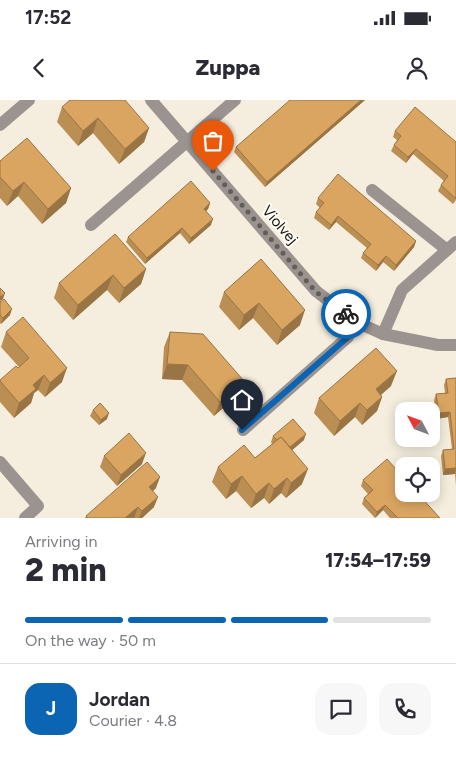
<!DOCTYPE html>
<meta charset="utf-8">
<style>
body{margin:0;font-family:Figtree,sans-serif;background:#f7f7f7;color:#2b2b33;height:100vh;display:flex;flex-direction:column;font-size:19px;white-space:nowrap}
*{box-sizing:border-box;margin:0}
p{font-size:16px;color:#7c7c81}
.icon{flex:none;width:28px;height:28px;fill:none;stroke:currentColor;stroke-width:2;stroke-linecap:round;stroke-linejoin:round}
.map{position:relative;height:418px;overflow:hidden}
.panel{display:flex;flex-direction:column;background:#fff;flex:1}
.panel>*{flex:none}
.needle{width:32px;rotate:311deg}
.buttons{position:absolute;left:395px;top:302px;display:grid;gap:10px}
.buttons a{display:grid;place-items:center;width:45px;height:45px;border-radius:10px;background:#fff;box-shadow:0 2px 12px #0003;font-size:25px}
.pin{position:absolute;display:grid;place-items:center;width:42px;height:42px;color:#fff;margin:-51px -21px;border-radius:50% 50% 50% 0;rotate:-45deg;box-shadow:0 0 5px #0007}
.pin .icon{rotate:45deg}
.courier{position:absolute;display:grid;place-items:center;width:50px;height:50px;margin:-25px;border:4px solid #0c65b3;border-radius:50%;background:#fff;color:#222;box-shadow:0 1px 6px #0007}
.summary em{font-style:normal;font-weight:800}
.summary div{display:flex;flex-direction:column-reverse}
.summary{display:flex;align-items:center;justify-content:space-between;height:85px;padding:0 25px}
h1{font-size:32px;font-weight:800;line-height:38px}
.bar{display:grid;grid-template-columns:repeat(4,1fr);gap:8px 5px;align-content:center;height:60px;padding:0 25px}
.bar i{height:6px;border-radius:4px;background:#e1e1e2}
.bar .selected{background:#0c65b3}
.bar p{grid-column:span 4}
.line{display:flex;align-items:center;gap:12px;padding:0 25px;border-top:1px solid #e1e1e2}
.line div{flex:1}
.round{display:grid;place-items:center;flex:none;width:52px;height:52px;border-radius:15px;background:#f7f7f7}
.status{display:flex;justify-content:space-between;align-items:center;height:35px;padding:0 25px;background:#fff;direction:ltr}
.status svg{height:14px;fill:currentColor}
header{display:flex;justify-content:space-between;align-items:center;height:65px;padding:0 25px;background:#fff;font-size:22px;font-weight:800}
.map>svg:first-child{display:block}
.lines{fill:none;stroke-linecap:round;stroke-linejoin:round}
.minor{stroke:#9b9390;stroke-width:12}
.wall{fill:#bb8e53}
.shaded-wall{fill:#997444}
.building{fill:#daa561;stroke:#997444}
.done{stroke:#625e55;stroke-width:5;stroke-dasharray:0 9}
.route{stroke:#0c65b3;stroke-width:6}
.labels{text-anchor:middle;dominant-baseline:central;stroke-width:4;stroke-linejoin:round;paint-order:stroke}
.street-label{font-size:15px;fill:#13110b;stroke:#fefcf5}
</style>
<div class="status"><b>17:52</b><svg viewBox="0 0 49 12"><path d="M0 12V9h3v3zM5 12V6h3v6zM10 12V3h3v9zM15 12V0h3v12zM26 1h20v11H26zM47 4h2v5h-2z"/></svg></div>
<header><svg class="icon" aria-label="back" viewBox="0 0 24 24"><path d="M15 5l-7 7 7 7"/></svg>Zuppa<svg class="icon" aria-label="person" viewBox="0 0 24 24"><circle cx="12" cy="8" r="4"/><path d="M4 21q1-7 8-7t8 7"/></svg></header>
<div class="map">
<svg width="456" height="418" viewBox="0 0 456 418">
<rect width="100%" height="100%" fill="#f5eede"/>
<g class="lines">
<g class="minor">
<path d="M151 0 316 191 356 222 383 234 438 245H456"/>
<path d="M0 25 29 0"/>
<path d="M372 90 447 150"/>
<path d="M91 125 235 0"/>
<path d="M383 234 402 190 456 142"/>
<path d="M243 330 348 237 356 222"/>
<path d="M0 362 38 406 25 418"/>
</g>
</g>
<g class="wall">
<path d="M365 0 265 87 234 52 236 47Z"/>
<path d="M62 7 149 28 144 42 119 64 93 33 78 46 57 22Z"/>
<path d="M395 31 456 42V100L453 104 438 91 441 85 444 81 413 54 406 63 391 51 394 45 397 40 393 37Z"/>
<path d="M0 61 71 88 66 103 42 124 18 96 7 106 0 98Z"/>
<path d="M318 98 416 141 414 147 394 171 383 162 376 171 361 158 363 153 367 148 336 122 329 130 314 118 316 112 320 108 316 104Z"/>
<path d="M210 103 208 109 206 111 211 125 189 144 180 133 145 164 126 142 128 137Z"/>
<path d="M261 159 300 225 277 245 253 218 239 230 219 207 224 192Z"/>
<path d="M146 169 141 184 119 203 107 190 73 220 54 198 59 183Z"/>
<path d="M0 202 10 215 1 224 0 223Z"/>
<path d="M6 232 62 282 45 297 38 290 34 293 31 303 14 318 0 302V280L19 267 1 247Z"/>
<path d="M170 232 244 281 238 295 214 316 182 280 162 279 164 247Z"/>
<path d="M456 278V386L455 374 443 375 441 356 443 350 452 349 448 317 436 319 434 300 436 294 445 293 444 285 446 279Z"/>
<path d="M391 286 381 295 382 297 377 311 362 325 355 317 334 336 314 313 319 298Z"/>
<path d="M93 310 107 319 99 325 90 316Z"/>
<path d="M273 336 304 340 292 350 302 384 286 398 281 393 269 404 264 398 251 408 236 391 226 399 212 382 218 367 255 358 272 344 271 342Z"/>
<path d="M104 356 142 364 117 386 100 367Z"/>
<path d="M363 380 440 418H390L383 410 375 418 362 404 364 398 368 394 361 386Z"/>
<path d="M156 388 153 391 154 407 142 418H85L86 416Z"/>
</g>
<g class="shaded-wall">
<path d="M361 0H365L265 87 267 82Z"/>
<path d="M98 18 93 33 78 46 83 31Z"/>
<path d="M149 28 144 42 119 64 125 49Z"/>
<path d="M416 49 413 54 406 63 408 57Z"/>
<path d="M24 82 18 96 7 106 13 91Z"/>
<path d="M71 88 66 103 42 124 48 109Z"/>
<path d="M210 103 208 109 202 115 204 109Z"/>
<path d="M338 116 336 122 329 130 331 125Z"/>
<path d="M213 119 211 125 189 144 191 138Z"/>
<path d="M182 128 180 133 145 164 147 158Z"/>
<path d="M416 141 414 147 394 171 396 165Z"/>
<path d="M386 156 383 162 376 171 378 165Z"/>
<path d="M146 169 141 184 119 203 124 188Z"/>
<path d="M113 175 107 190 73 220 78 205Z"/>
<path d="M5 193 3 199 0 201V197Z"/>
<path d="M259 203 253 218 239 230 244 215Z"/>
<path d="M12 209 10 215 1 224 3 218Z"/>
<path d="M305 210 300 225 277 245 282 230Z"/>
<path d="M167 264 188 265 182 280 162 279Z"/>
<path d="M67 268 62 282 45 297 50 283Z"/>
<path d="M397 271 391 286 370 304 376 289Z"/>
<path d="M44 275 38 290 34 293 31 303 14 318 19 303 33 285Z"/>
<path d="M244 281 238 295 214 316 220 302Z"/>
<path d="M382 297 377 311 362 325 367 310Z"/>
<path d="M360 303 355 317 334 336 340 321Z"/>
<path d="M450 312 448 317 436 319 439 313Z"/>
<path d="M109 313 107 319 99 325 101 320Z"/>
<path d="M306 334 304 340 284 357 286 351Z"/>
<path d="M146 353 142 364 117 386 121 375Z"/>
<path d="M456 368 455 374 443 375 445 369Z"/>
<path d="M308 369 302 384 286 398 291 383Z"/>
<path d="M242 376 236 391 226 399 231 384Z"/>
<path d="M160 377 156 388 145 398 149 387Z"/>
<path d="M287 378 281 393 269 404 274 389Z"/>
<path d="M269 383 264 398 251 408 256 394Z"/>
<path d="M158 397 154 407 142 418H139L142 411Z"/>
<path d="M385 405 383 410 375 418 377 412Z"/>
<path d="M138 407 134 418H125Z"/>
</g>
<g class="building">
<path d="M70 0H125L149 28 125 49 98 18 83 31 62 7Z"/>
<path d="M290 0H361L267 82 236 47Z"/>
<path d="M415 7 456 42V97L455 98 441 85 448 76 416 49 408 57 394 45 401 36 395 31Z"/>
<path d="M27 38 71 88 48 109 24 82 13 91 0 77V61Z"/>
<path d="M338 74 416 141 396 165 386 156 378 165 363 153 371 144 338 116 331 125 316 112 324 103 318 98Z"/>
<path d="M191 81 210 103 204 109 213 119 191 138 182 128 147 158 128 137Z"/>
<path d="M115 134 146 169 124 188 113 175 78 205 59 183Z"/>
<path d="M261 159 305 210 282 230 259 203 244 215 224 192Z"/>
<path d="M0 188 5 193 0 197Z"/>
<path d="M4 199 12 209 3 218 0 215V202Z"/>
<path d="M23 217 67 268 50 283 44 275 33 285 36 289 19 303 0 281V280L16 266 18 268 29 258 6 232Z"/>
<path d="M170 232 203 234 244 281 220 302 188 265 167 264Z"/>
<path d="M376 248 397 271 376 289 382 297 367 310 360 303 340 321 319 298Z"/>
<path d="M456 278V368L445 369 443 350 454 349 450 312 439 313 436 294 448 293 446 279Z"/>
<path d="M100 303 109 313 101 320 93 310Z"/>
<path d="M293 319 306 334 290 347 281 337 277 340 273 336Z"/>
<path d="M129 333 146 353 121 375 104 356Z"/>
<path d="M281 337 308 369 291 383 287 378 274 389 269 383 256 394 242 376 231 384 218 367 244 345 255 358Z"/>
<path d="M387 359 404 378V394H418L440 418H398L385 405 377 412 364 398 373 390 363 380Z"/>
<path d="M147 362 160 377 149 387 158 397 142 411 138 407 125 418H88L86 416Z"/>
</g>
<g class="lines">
<path class="done" d="M213 71 316 192 346 214"/>
<path class="route" d="M242 330 348 237 356 222 346 214"/>
</g>
<g class="labels">
<g class="street-label">
<text transform="translate(280 125) rotate(49)">Violvej</text>
</g>
</g>
</svg>
<div class="buttons">
<a><svg class="needle" viewBox="-14 -14 28 28"><path d="M0-13l5 13h-10z" fill="#e53935"/><path d="M0 13l5-13h-10z" fill="#7c7c81"/></svg></a>
<a><svg class="icon" aria-label="locate" viewBox="0 0 24 24"><circle cx="12" cy="12" r="6"/><path d="M12 2v4M12 18v4M2 12h4M18 12h4"/></svg></a>
</div>
<div class="pin" style="left:213px;top:71px;background:#ea580c"><svg class="icon" aria-label="bag" viewBox="0 0 24 24"><path d="M5 8h14l-1 12H6zM9 8a3 3 0 0 1 6 0"/></svg></div>
<div class="pin" style="left:242px;top:330px;background:#1f2937"><svg class="icon" aria-label="home" viewBox="0 0 24 24"><path d="M3 11l9-7 9 7M6 9v11h12V9"/></svg></div>
<div class="courier" style="left:346px;top:214px"><svg class="icon" aria-label="bike" viewBox="0 0 24 24"><circle cx="6" cy="16" r="4"/><circle cx="18" cy="16" r="4"/><path d="M6 16l4-8h5l3 8M10 8l3 8H6M13 5h3"/></svg></div>
</div>
<section class="panel">
<div class="summary"><div><h1>2 min</h1><p>Arriving in</p></div><em>17:54–17:59</em></div>
<div class="bar"><i class="selected"></i><i class="selected"></i><i class="selected"></i><i></i><p>On the way · 50 m</p></div>
<div class="line" style="height:90px"><b class="round" style="background:#0c65b3;color:#fff">J</b><div><b>Jordan</b><p>Courier · 4.8</p></div><a class="round"><svg class="icon" aria-label="chat" viewBox="0 0 24 24"><path d="M4 5h16v11H9l-5 4z"/></svg></a><a class="round"><svg class="icon" aria-label="phone" viewBox="0 0 24 24"><path d="M5 4h4l2 5-3 2q2 4 5 5l2-3 5 2v4C11 20 4 13 5 4z"/></svg></a></div>
</section>
